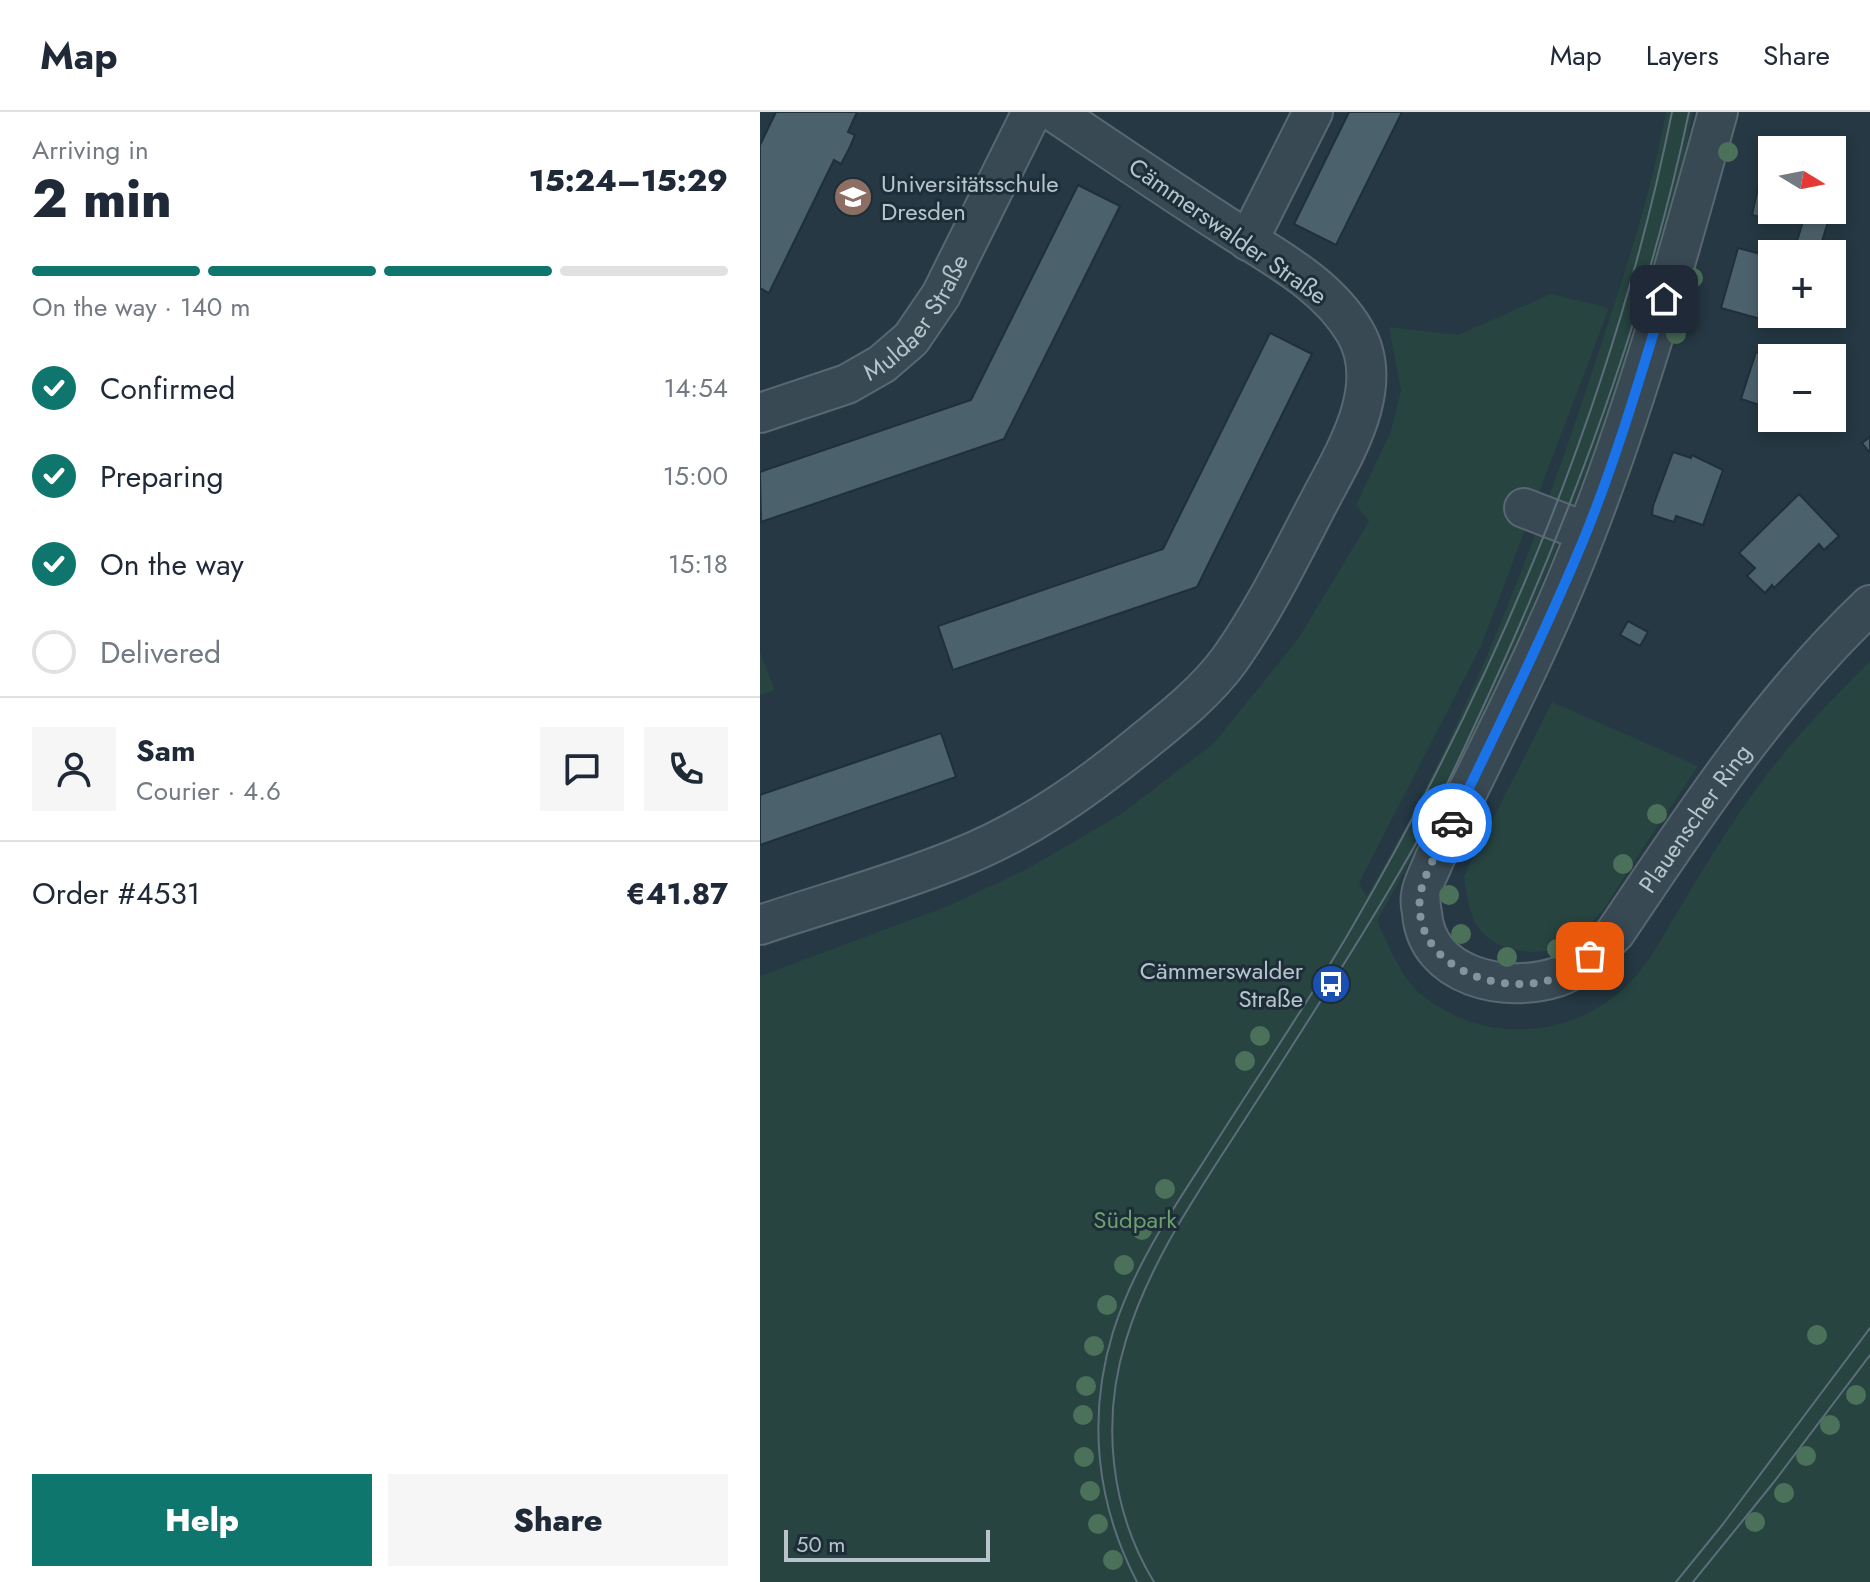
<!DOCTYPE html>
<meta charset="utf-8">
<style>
body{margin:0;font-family:Jost,sans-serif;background:#f6f6f7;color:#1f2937;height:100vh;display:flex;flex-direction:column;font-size:30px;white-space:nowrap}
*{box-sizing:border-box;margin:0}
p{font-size:26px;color:#747a83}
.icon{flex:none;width:44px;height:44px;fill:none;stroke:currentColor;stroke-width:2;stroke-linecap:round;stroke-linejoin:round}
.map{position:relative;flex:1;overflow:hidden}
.drawer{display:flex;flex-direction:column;background:#fff;width:760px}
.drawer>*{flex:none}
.needle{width:52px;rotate:100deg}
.controls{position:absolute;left:998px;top:24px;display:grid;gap:16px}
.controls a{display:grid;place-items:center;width:88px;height:88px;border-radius:0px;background:#fff;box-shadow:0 4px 12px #0003;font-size:40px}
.scale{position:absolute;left:24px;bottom:20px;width:206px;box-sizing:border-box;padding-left:8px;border:4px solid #b7c4cc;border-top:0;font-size:22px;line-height:28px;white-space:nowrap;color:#b7c4cc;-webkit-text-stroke:6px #1e2e38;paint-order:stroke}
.pin{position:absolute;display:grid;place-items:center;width:68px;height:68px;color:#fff;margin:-34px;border-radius:16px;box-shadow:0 4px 12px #0006}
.courier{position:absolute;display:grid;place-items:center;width:80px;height:80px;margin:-40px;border:6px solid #1a73e8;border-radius:50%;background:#fff;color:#222;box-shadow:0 2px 10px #0007}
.overview em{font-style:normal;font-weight:800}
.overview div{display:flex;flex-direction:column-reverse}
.overview{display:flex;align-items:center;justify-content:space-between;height:136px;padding:0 32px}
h1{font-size:52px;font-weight:800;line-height:60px}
.bar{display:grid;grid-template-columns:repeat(4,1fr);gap:12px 8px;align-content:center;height:96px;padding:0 32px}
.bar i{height:10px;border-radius:6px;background:#e0e1e3}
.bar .active{background:#0f766e}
.bar p{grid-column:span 4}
.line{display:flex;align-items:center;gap:20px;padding:0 32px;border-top:2px solid #e0e1e3}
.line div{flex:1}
.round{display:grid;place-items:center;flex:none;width:84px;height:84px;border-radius:0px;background:#f6f6f7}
ol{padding:0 32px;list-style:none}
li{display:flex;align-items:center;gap:24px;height:88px}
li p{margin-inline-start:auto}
li .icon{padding:8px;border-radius:50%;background:#0f766e;color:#fff;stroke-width:4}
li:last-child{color:#747a83}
li i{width:44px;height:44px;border:4px solid #e0e1e3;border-radius:50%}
.cta{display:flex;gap:16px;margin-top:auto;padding:16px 32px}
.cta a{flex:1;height:92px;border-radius:0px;background:#0f766e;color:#fff;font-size:32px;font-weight:800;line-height:92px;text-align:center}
.cta a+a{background:#f6f6f7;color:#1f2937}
header{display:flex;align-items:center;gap:48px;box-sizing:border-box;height:112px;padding:0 40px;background:#fff;border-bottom:2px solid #e0e1e3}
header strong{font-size:38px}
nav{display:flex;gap:44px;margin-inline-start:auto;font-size:28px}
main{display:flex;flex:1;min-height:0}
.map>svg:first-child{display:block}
.green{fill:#274441}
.building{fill:#4b616b;stroke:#20303a;stroke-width:2}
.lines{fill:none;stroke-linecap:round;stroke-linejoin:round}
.minor-casing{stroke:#586770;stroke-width:42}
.minor{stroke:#394953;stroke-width:38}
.tram{stroke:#5b6e7a;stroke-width:2}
.tree{fill:#4c715a}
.done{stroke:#84939c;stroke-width:8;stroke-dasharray:0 14.4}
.route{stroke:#1a73e8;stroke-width:10}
.labels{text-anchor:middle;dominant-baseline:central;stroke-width:6;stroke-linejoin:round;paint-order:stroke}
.poi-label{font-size:24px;fill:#b7c4cc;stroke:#1e2e38;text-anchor:start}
.street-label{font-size:24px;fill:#b7c4cc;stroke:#1e2e38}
.park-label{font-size:24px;fill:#6c9f6d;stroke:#1e2e38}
</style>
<header>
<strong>Map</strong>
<nav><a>Map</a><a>Layers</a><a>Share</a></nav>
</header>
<main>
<section class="drawer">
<div class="overview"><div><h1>2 min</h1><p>Arriving in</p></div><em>15:24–15:29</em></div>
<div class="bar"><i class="active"></i><i class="active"></i><i class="active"></i><i></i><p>On the way · 140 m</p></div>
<ol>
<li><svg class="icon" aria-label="check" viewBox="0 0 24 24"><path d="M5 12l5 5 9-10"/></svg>Confirmed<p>14:54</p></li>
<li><svg class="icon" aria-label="check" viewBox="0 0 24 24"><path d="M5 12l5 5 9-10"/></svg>Preparing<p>15:00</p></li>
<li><svg class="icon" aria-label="check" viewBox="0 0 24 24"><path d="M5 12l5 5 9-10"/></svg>On the way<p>15:18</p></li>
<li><i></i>Delivered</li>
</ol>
<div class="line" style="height:144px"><a class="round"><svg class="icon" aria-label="person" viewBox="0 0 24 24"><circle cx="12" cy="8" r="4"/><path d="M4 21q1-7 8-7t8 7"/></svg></a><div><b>Sam</b><p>Courier · 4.6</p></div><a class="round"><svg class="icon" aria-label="chat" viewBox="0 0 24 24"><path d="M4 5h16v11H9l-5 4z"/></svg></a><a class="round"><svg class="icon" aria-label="phone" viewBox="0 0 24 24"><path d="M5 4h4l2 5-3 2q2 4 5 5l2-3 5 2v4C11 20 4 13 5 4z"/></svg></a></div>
<div class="line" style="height:104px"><div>Order #4531</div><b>€41.87</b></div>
<div class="cta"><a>Help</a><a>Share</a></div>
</section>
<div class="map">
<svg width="1110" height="1470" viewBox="0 0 1110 1470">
<rect width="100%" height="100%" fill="#253843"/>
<g class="green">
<path d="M906 0H933C918 83 892 165 866 245 802 441 718 629 617 809 628 832 639 860 656 878 665 887 680 896 692 902 754 932 828 917 874 866 893 845 906 818 921 794 941 759 963 725 986 691 1021 640 1066 593 1110 549V1470H0V864L188 794 267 757 361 702 454 631 538 527 609 409 596 393 631 319 641 278 629 215 698 223 791 182 849 196 721 534 599 771 606 785C704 620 773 439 833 257 861 172 890 87 906 0Z"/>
<path d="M0 540 15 578 0 583Z"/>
<path d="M792 590 938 654C916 686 895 719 873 751 856 778 839 810 812 828 793 842 770 842 748 836 712 825 708 796 704 764Z"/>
</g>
<g class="building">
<path d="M16 0H97L88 20 95 23 89 37 81 52 74 48 9 181 0 176V33Z"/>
<path d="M589 0H642L576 133 534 112Z"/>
<path d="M1006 39 1012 41V98H1027L1025 110 992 103Z"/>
<path d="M318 73 360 94 244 327 1 410 0 360 211 288Z"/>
<path d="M1045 103 1068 110 1058 142H1033Z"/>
<path d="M978 136 1012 145V193L1009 192 1004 208 961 196Z"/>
<path d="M510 221 552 242 437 475 193 558 178 514 403 437Z"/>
<path d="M996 240 1014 246H1012V297L981 287Z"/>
<path d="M1110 325V341L1102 331Z"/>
<path d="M913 340 931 346 932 343 963 358 943 413 916 404 914 410 892 403 893 394Z"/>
<path d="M1039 382 1079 424 1064 438 1059 432 1014 476 1012 473 1005 481 987 464 995 456 979 441Z"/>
<path d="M868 509 888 520 880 534 860 523Z"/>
<path d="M181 621 196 665 0 733V683Z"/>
</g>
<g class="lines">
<g class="minor-casing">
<g id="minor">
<path id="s1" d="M958 0C919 141 880 281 827 418 784 531 727 639 674 748 670 759 662 772 661 783 660 788 661 796 662 801 667 865 745 882 797 865 819 858 839 836 855 821 933 705 1009 589 1110 493"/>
<path d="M488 129 553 0"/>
<path id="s2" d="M0 301 87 272 122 252 151 227 181 183 272 0"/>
<path d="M764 396 826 420"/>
<path d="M0 813C65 791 132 773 196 747 265 720 325 678 382 631 413 606 446 580 470 547 506 496 533 439 562 384 587 337 626 273 595 220 566 170 508 142 461 111 405 75 349 37 294 0"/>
</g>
</g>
<use href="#minor" class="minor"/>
<g class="tram">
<path d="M377 1470C336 1391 327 1305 353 1220 373 1157 408 1104 444 1049 491 974 542 900 587 824 735 571 854 288 912 0"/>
<path d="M394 1470C350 1398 341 1308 366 1228 389 1151 437 1082 480 1015 534 931 589 847 639 761 679 694 711 622 743 551 822 374 889 190 929 0"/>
<path d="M916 1470 963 1412 1110 1216"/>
<path d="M933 1470 1014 1370 1110 1243"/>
</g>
</g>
<g class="tree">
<circle cx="968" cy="40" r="10"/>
<circle cx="933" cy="166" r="10"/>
<circle cx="916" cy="222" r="10"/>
<circle cx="897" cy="702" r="10"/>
<circle cx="863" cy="752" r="10"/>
<circle cx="689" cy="783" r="10"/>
<circle cx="701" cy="822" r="10"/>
<circle cx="797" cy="837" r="10"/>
<circle cx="747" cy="845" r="10"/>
<circle cx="500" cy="924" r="10"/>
<circle cx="485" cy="949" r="10"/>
<circle cx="405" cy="1077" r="10"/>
<circle cx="382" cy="1118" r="10"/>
<circle cx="364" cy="1153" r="10"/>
<circle cx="347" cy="1193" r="10"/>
<circle cx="1057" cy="1223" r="10"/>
<circle cx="334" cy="1234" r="10"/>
<circle cx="326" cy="1274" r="10"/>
<circle cx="1096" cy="1283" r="10"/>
<circle cx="323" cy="1303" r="10"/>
<circle cx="1070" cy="1313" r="10"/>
<circle cx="1046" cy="1344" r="10"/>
<circle cx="324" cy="1345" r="10"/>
<circle cx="330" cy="1379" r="10"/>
<circle cx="1024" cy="1381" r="10"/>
<circle cx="995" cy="1410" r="10"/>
<circle cx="338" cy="1412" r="10"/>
<circle cx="353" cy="1448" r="10"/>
</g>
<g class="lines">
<path class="done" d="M692 711C682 731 663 763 660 784 652 856 742 887 799 865 810 860 820 851 830 844"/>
<path class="route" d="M692 711C738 616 785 521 825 424 856 347 880 266 904 187"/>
</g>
<defs>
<g id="school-disc" transform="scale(2)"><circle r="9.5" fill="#8d6e63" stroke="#1e2e38"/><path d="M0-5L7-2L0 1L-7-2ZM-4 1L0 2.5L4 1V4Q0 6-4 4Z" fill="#fff"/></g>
<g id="bus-disc" transform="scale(2)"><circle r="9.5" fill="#1a4fb4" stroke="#1e2e38"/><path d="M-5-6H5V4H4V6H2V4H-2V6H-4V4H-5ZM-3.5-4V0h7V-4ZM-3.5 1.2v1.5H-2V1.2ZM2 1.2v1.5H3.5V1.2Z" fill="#fff"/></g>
</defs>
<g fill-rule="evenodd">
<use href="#school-disc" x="93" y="85"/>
<use href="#bus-disc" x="571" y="872"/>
</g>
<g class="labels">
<g class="poi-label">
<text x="121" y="71">Universitätsschule<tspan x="121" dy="28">Dresden</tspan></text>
<text x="543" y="858" text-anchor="end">Cämmerswalder<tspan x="543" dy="28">Straße</tspan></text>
</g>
<g class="street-label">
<text transform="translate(468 119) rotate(35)">Cämmerswalder Straße</text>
<text stroke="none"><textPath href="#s2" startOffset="190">Muldaer Straße</textPath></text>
<text stroke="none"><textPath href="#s1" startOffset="1242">Plauenscher Ring</textPath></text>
</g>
<g class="park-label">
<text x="375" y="1107">Südpark</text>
</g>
</g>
</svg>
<div class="controls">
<a><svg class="needle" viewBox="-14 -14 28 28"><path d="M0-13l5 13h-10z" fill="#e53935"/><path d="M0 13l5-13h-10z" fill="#747a83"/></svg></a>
<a>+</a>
<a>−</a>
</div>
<div class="scale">50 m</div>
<div class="pin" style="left:830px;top:844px;background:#ea580c"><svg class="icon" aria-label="bag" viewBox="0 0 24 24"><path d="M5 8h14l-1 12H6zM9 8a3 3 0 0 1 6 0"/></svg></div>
<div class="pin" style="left:904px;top:187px;background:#1f2937"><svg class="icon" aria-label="home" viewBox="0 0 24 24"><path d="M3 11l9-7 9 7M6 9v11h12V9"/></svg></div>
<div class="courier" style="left:692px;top:711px"><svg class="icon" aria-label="car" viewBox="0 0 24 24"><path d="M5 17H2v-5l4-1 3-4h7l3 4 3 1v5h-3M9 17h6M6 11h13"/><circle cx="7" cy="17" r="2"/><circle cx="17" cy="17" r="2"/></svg></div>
</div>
</main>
